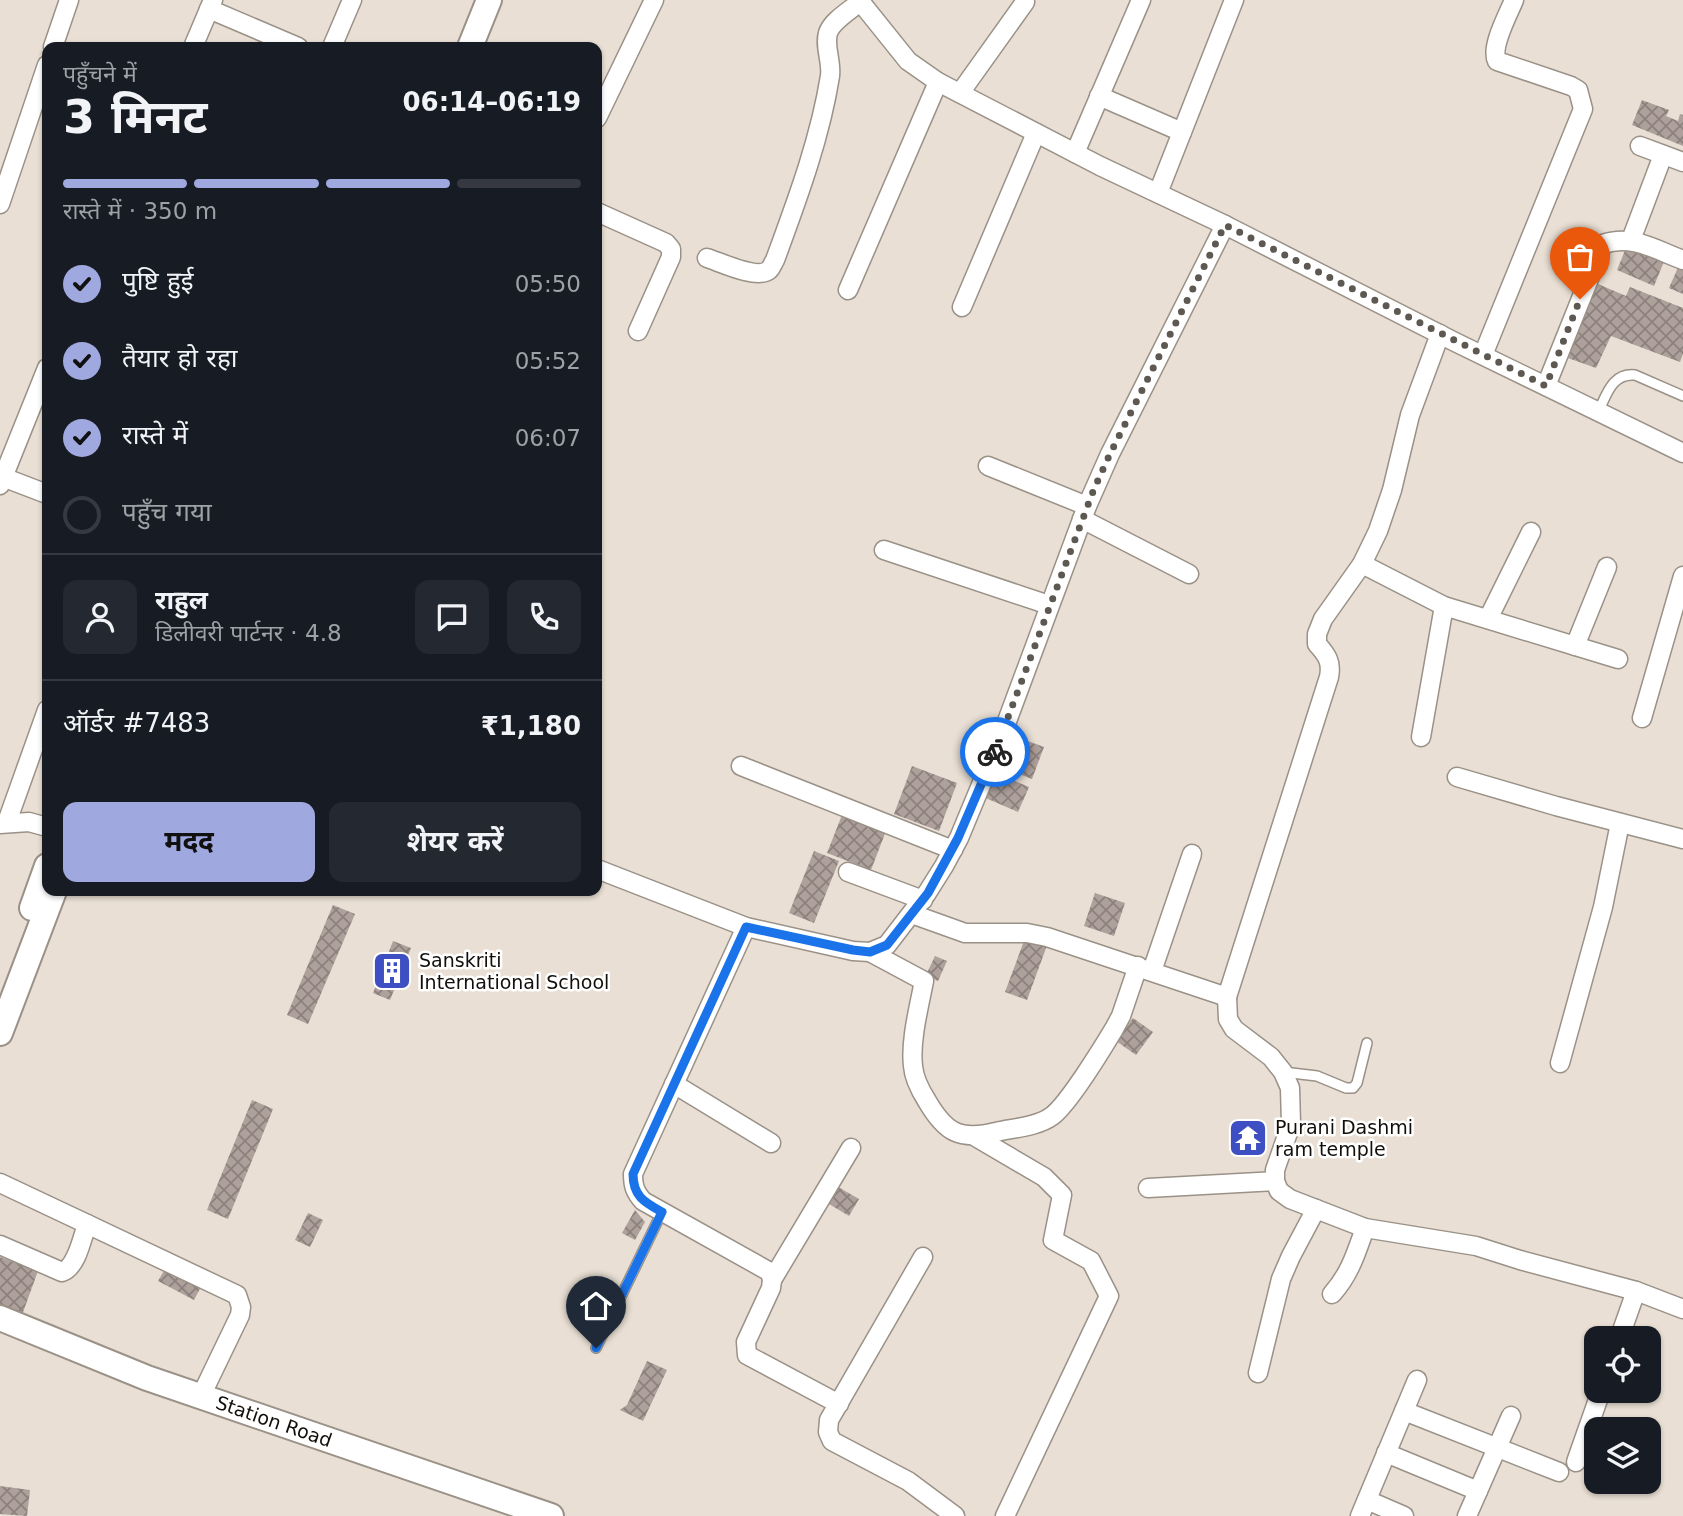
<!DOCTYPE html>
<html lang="hi">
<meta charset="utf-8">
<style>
body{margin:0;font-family:"DejaVu Sans","Noto Sans Devanagari",sans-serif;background:#242831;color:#f1f3f6;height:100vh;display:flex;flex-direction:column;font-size:26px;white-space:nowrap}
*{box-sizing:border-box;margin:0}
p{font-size:23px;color:#9ea1a6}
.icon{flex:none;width:38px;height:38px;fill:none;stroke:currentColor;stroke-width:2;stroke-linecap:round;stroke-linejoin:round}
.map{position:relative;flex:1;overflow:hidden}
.details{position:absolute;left:42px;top:42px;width:560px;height:854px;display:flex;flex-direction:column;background:#171b24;border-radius:14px;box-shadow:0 2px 5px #0004}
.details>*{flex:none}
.fabs{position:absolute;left:1584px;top:1326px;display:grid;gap:14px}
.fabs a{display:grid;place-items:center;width:77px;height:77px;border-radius:14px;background:#171b24;box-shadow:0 2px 5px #0004;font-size:35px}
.pin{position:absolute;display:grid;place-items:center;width:60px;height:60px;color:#fff;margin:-72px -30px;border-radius:50% 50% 50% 0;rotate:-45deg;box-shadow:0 0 7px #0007}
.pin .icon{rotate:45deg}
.courier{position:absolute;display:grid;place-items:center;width:70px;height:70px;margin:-35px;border:5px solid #1a73e8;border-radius:50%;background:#fff;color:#222;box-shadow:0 2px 9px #0007}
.head em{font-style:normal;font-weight:700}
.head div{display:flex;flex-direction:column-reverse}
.head{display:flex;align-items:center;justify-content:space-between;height:119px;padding:0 21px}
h1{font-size:46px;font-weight:700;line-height:52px}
.bar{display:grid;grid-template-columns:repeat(4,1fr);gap:10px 7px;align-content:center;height:84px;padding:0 21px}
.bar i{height:9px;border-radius:5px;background:#363941}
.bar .selected{background:#a0a9df}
.bar p{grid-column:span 4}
.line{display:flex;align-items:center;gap:18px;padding:0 21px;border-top:2px solid #363941}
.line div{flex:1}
.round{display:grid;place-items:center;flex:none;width:74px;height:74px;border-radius:14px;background:#242831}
ol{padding:0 21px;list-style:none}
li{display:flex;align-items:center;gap:21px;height:77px}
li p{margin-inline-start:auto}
li .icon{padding:7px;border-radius:50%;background:#a0a9df;color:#111;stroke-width:4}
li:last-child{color:#9ea1a6}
li i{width:38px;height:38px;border:4px solid #363941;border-radius:50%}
.button{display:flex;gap:14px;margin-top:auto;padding:14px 21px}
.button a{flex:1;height:80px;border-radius:14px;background:#a0a9df;color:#111;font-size:28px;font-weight:700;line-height:80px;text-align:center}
.button a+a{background:#242831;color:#f1f3f6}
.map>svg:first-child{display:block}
.building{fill:url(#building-cross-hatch)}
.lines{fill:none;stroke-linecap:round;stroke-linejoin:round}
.lane-casing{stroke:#9a9187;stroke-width:12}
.street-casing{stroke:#9a9187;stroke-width:21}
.secondary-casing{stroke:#9a9187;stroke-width:28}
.lane{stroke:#fff;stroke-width:9}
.street{stroke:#fff;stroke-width:18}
.secondary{stroke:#fff;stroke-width:24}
.done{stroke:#5d5851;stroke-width:7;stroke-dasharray:0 12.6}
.route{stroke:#1a73e8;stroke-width:9}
.labels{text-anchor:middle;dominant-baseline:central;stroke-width:5;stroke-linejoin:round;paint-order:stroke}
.poi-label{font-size:19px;fill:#120f0b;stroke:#fff;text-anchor:start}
.street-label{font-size:19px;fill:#120f0b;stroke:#fff}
</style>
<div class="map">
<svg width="1683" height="1516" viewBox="0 0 1683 1516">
<defs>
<pattern id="building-cross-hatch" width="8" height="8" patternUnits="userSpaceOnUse" patternTransform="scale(1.75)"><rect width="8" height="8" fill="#aea09b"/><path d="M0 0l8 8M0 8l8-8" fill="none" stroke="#8c817d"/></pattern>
</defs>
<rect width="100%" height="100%" fill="#e9dfd4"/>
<g class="building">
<path d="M1642 100 1669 110 1666 116 1678 121 1680 114 1683 115V146L1632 125Z"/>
<path d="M1628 243 1665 259 1654 286 1617 270Z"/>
<path d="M1680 263 1683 264V294L1669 288Z"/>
<path d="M1598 284 1626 296 1630 287 1683 308V354L1680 362 1611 336 1596 368 1565 357Z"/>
<path d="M1003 732 1044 747 1032 779 991 763Z"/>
<path d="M912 766 957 783 939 831 894 814Z"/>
<path d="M992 771 1029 787 1018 812 981 796Z"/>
<path d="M842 815 886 831 871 870 827 853Z"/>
<path d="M814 851 839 861 814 923 789 913Z"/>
<path d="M1095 893 1125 903 1114 936 1084 926Z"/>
<path d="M333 905 355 914 308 1024 287 1015Z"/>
<path d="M1027 933 1049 940 1027 1000 1005 992Z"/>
<path d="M393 941 411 948 390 1000 373 993Z"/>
<path d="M935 956 947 961 938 981 926 975Z"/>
<path d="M1133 1018 1153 1032 1136 1055 1116 1041Z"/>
<path d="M252 1100 273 1109 228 1219 207 1210Z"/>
<path d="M833 1184 859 1199 849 1216 824 1201Z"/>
<path d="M635 1210 645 1222 635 1240 622 1233Z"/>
<path d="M308 1213 323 1220 310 1247 295 1240Z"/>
<path d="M0 1257 38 1271 22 1315 0 1307Z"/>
<path d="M168 1264 203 1283 194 1300 158 1281Z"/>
<path d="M647 1361 667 1370 643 1421 620 1410 627 1405Z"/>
<path d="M0 1486 30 1490 27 1516 0 1514Z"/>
</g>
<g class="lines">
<g class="lane-casing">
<g id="lane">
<path d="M1598 412C1607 394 1612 373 1635 375L1683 396"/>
<path d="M1283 1072 1317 1076 1346 1088H1353L1357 1083 1367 1043"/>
<path d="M596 1348 662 1212"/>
</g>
</g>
<g class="street-casing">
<g id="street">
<path d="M859 0 908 61 938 82 1100 166 1225 225 1455 342 1683 453"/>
<path d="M209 9 298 47"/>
<path d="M53 47 69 0"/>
<path d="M193 47 213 0"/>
<path d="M332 47 352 0"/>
<path d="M960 93 1025 2"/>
<path d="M1099 96 1182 132"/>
<path d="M597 118 654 0"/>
<path d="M1640 146 1683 162"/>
<path d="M1075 153 1141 0"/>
<path d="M1158 193 1234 0"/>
<path d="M0 204 47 65"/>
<path d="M597 212 666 243 671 249V257L638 331"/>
<path d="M1631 240 1663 155"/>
<path d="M707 258C720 262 757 280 769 270 772 267 773 263 775 260 797 200 820 139 830 76 832 61 824 47 828 33 832 20 853 9 862 0"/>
<path d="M848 290 938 82"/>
<path d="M962 307 1036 133"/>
<path d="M1440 334 1410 415 1392 490 1378 531 1362 564 1323 619 1317 634V644C1327 655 1332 662 1329 677L1227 997 1228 1019 1234 1029 1271 1057 1283 1072 1290 1088 1291 1124 1275 1170V1181L1279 1191 1290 1199 1365 1228 1476 1246 1520 1260 1636 1291 1683 1309"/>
<path d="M1483 355 1583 109 1578 90 1571 86 1497 61C1490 47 1508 15 1514 0"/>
<path d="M1546 386 1603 244C1632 234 1656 250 1683 260"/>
<path d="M988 466 1087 506"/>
<path d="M0 476 47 494"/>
<path d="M0 485 47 368"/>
<path d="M1082 519 1189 574"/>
<path d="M884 550 1049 605"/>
<path d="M1362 564 1444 606 1618 659"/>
<path d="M1488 619 1531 532"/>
<path d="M1575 646 1607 567"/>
<path d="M1642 718 1683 576"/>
<path d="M1421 737 1444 606"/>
<path d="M741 766 953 850"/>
<path d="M1457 777 1556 806 1683 839"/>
<path d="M7 822 47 710"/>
<path d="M0 824 29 822 47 827"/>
<path d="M597 869 746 927 853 951 870 952 887 945 927 893 944 866 959 838 1003 732 1087 506 1110 454 1225 225"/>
<path d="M848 872 923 900"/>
<path d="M912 914 965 933H1027L1047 937 1227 997"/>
<path d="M746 927 633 1174C633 1186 635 1192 643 1201L770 1272 772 1280 771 1288 746 1342 747 1355 839 1404"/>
<path d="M870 952 924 981C919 1007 910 1041 913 1066 914 1079 920 1090 927 1101 945 1132 959 1141 996 1132 1013 1128 1037 1127 1052 1116 1068 1104 1102 1049 1114 1029L1121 1016 1138 966"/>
<path d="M1152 971 1192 854"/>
<path d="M1560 1063 1603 907 1620 823"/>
<path d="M674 1084 771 1143"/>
<path d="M974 1136 1044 1177 1062 1195 1053 1240 1091 1261 1109 1296 1005 1516"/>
<path d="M0 1183 87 1224"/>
<path d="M1148 1188 1275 1181"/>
<path d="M0 1245 62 1272C77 1267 82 1238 87 1224L237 1295 241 1307 240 1315 201 1396"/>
<path d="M923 1257 829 1420 828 1432 832 1441 908 1481 955 1516"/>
<path d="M772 1280 851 1148"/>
<path d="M1332 1294C1350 1274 1356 1253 1365 1228"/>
<path d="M1619 1339 1636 1291"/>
<path d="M1258 1373 1281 1279 1291 1256 1316 1209"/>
<path d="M1404 1411 1559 1472"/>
<path d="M1386 1453 1478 1491"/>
<path d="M1576 1462 1601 1391"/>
<path d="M1367 1500 1404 1516"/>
<path d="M1360 1516 1417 1380"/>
<path d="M1467 1516 1511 1416"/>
</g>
</g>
<g class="secondary-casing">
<g id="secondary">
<path d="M470 47 489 0"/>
<path d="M32 908 47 866"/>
<path d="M0 1033 54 891"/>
<path d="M0 1318 147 1378 551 1516"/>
</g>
</g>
<use href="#lane" class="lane"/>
<use href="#street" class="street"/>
<use href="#secondary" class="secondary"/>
</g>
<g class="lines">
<path class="done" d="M995 752 1094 489 1110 454 1225 225 1546 386 1580 299"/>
<path class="route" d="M596 1348 662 1212C644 1202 633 1196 633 1174L746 927 853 950 870 952 887 945 928 893 958 838 995 752"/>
</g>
<defs>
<g id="building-square" transform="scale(2.0125)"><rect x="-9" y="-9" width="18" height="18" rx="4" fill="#3d4fc2" stroke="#fff"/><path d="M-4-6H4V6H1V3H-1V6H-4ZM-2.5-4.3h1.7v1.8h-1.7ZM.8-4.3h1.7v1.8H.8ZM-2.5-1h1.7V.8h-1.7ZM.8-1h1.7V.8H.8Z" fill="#fff"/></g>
<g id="temple-square" transform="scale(2.0125)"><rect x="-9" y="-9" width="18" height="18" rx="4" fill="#3d4fc2" stroke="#fff"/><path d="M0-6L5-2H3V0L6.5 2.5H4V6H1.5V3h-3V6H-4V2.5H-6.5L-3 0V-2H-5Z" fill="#fff"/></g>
</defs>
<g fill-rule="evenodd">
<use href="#building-square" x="392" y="971"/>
<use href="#temple-square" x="1248" y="1138"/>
</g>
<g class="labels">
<g class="poi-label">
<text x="419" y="960">Sanskriti<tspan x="419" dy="22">International School</tspan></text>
<text x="1275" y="1127">Purani Dashmi<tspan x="1275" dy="22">ram temple</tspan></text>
</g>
<g class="street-label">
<text transform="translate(274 1421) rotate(19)">Station Road</text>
</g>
</g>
</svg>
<div class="fabs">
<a><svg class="icon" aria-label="locate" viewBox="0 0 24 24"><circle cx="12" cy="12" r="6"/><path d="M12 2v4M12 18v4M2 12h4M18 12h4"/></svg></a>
<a><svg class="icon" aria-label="layers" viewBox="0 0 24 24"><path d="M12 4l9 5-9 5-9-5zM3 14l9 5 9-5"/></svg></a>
</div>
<div class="pin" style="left:1580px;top:299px;background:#ea580c"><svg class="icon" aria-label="bag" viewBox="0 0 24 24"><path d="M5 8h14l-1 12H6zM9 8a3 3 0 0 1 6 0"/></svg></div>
<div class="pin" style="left:596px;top:1348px;background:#1f2937"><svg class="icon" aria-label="home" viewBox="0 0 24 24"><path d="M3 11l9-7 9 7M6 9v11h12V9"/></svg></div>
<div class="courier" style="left:995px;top:752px"><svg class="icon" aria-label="bike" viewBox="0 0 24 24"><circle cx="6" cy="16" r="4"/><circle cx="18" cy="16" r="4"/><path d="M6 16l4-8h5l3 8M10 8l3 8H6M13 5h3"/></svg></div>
<section class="details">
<div class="head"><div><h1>3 मिनट</h1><p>पहुँचने में</p></div><em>06:14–06:19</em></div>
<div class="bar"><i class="selected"></i><i class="selected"></i><i class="selected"></i><i></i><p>रास्ते में · 350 m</p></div>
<ol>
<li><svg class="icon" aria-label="check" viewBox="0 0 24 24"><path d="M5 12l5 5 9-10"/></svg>पुष्टि हुई<p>05:50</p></li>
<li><svg class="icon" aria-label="check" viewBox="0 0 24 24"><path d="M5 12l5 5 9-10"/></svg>तैयार हो रहा<p>05:52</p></li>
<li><svg class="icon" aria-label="check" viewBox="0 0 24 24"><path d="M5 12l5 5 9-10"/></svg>रास्ते में<p>06:07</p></li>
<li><i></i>पहुँच गया</li>
</ol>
<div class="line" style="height:126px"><a class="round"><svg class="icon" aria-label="person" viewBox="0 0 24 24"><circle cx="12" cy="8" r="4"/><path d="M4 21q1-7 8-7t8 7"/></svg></a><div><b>राहुल</b><p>डिलीवरी पार्टनर · 4.8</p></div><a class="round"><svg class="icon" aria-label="chat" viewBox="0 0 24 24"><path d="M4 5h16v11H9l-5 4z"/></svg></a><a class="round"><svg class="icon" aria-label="phone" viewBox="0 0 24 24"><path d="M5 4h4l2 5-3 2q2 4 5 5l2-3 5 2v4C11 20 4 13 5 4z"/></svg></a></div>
<div class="line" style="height:91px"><div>ऑर्डर #7483</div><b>₹1,180</b></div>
<div class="button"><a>मदद</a><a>शेयर करें</a></div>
</section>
</div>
